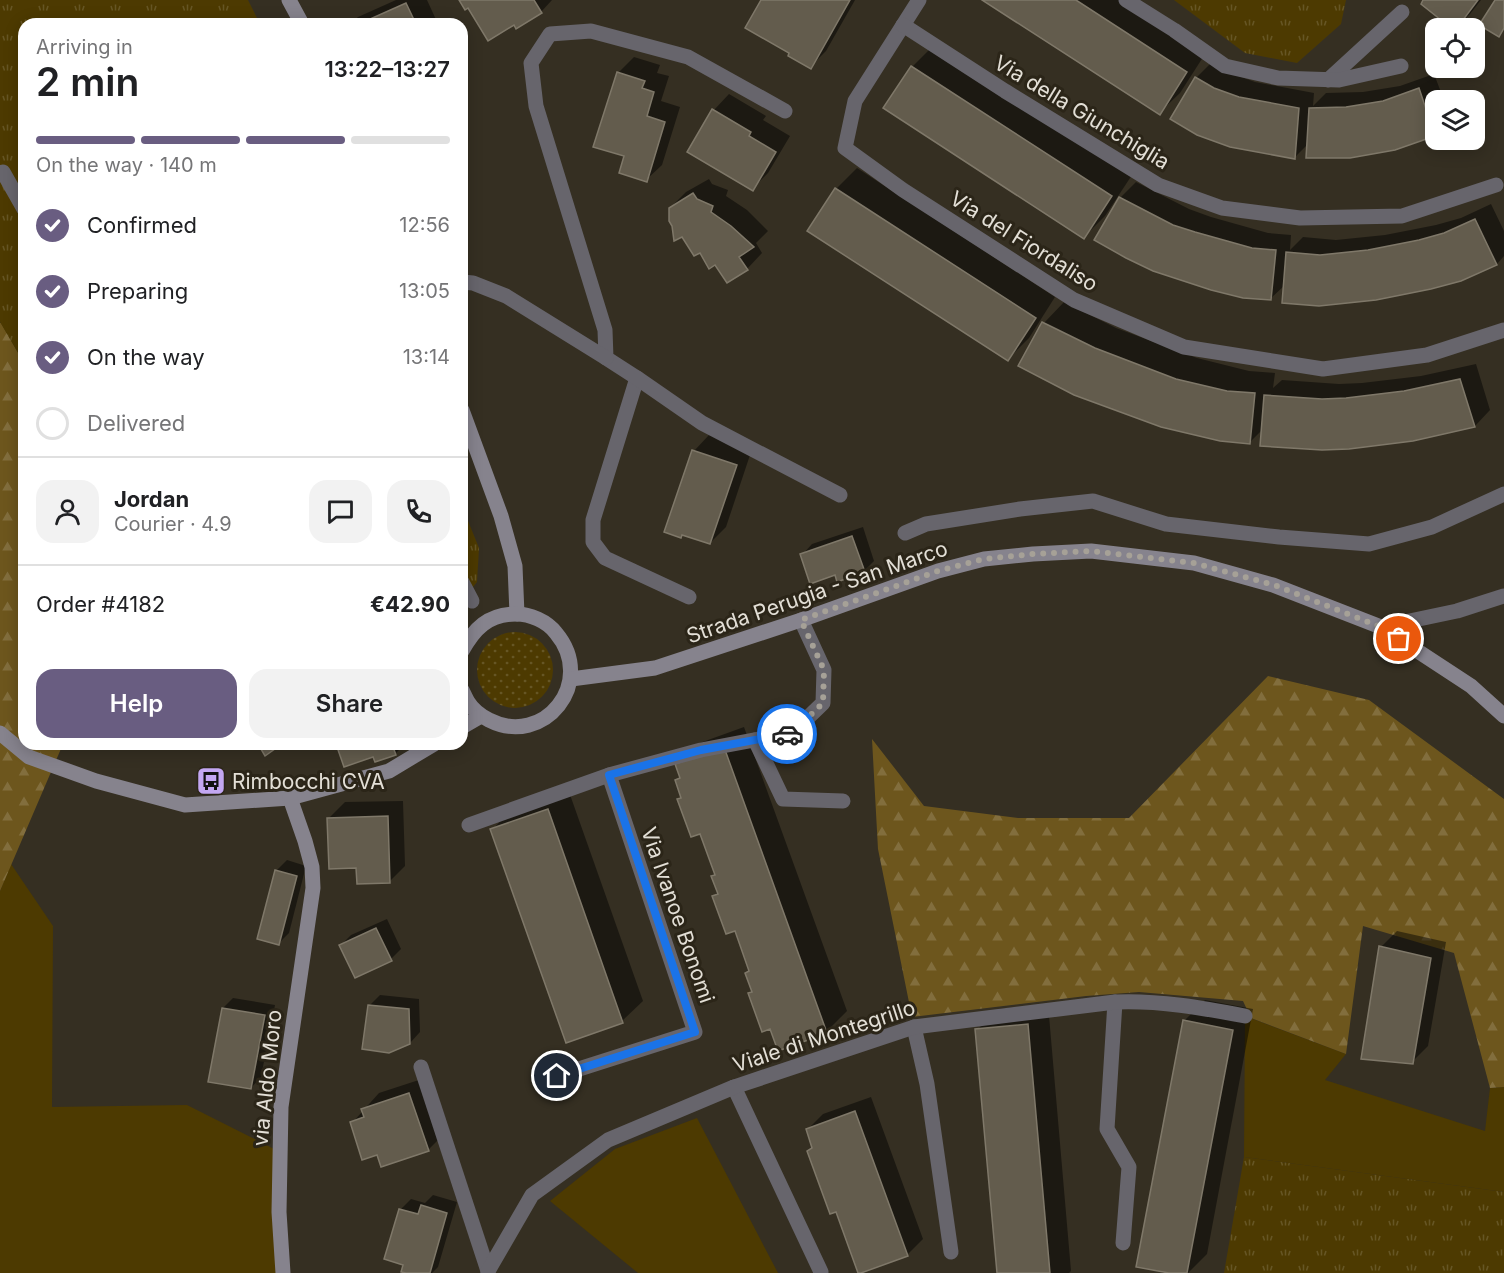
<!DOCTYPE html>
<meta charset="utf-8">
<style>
body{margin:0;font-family:Inter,sans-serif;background:#f2f2f2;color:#202124;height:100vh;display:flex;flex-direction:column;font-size:22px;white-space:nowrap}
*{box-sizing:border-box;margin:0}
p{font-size:20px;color:#757577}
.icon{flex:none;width:33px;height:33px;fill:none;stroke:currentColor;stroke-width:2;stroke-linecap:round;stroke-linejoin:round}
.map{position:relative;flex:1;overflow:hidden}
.side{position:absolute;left:18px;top:18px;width:450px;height:732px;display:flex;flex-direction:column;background:#fff;border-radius:18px;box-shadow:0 3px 15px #0003}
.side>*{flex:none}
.fabs{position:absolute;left:1425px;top:18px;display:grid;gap:12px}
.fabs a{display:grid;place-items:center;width:60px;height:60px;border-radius:12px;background:#fff;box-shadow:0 3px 15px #0003;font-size:30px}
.pin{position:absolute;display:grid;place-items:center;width:51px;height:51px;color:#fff;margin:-26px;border:3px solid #fff;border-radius:50%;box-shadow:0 2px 6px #0007}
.courier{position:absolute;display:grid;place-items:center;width:60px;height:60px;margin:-30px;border:4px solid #1a73e8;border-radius:50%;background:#fff;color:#222;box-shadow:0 2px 8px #0007}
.headline em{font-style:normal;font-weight:600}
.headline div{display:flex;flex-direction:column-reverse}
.headline{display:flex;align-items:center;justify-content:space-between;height:102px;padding:0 18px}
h1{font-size:39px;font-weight:600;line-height:45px}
.bar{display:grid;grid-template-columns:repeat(4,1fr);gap:9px 6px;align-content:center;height:72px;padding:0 18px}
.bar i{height:8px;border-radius:4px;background:#e0e0e0}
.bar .on{background:#695d81}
.bar p{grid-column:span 4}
.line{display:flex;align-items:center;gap:15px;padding:0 18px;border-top:2px solid #e0e0e0}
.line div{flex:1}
.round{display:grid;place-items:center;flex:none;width:63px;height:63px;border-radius:18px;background:#f2f2f2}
ol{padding:0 18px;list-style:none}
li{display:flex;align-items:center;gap:18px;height:66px}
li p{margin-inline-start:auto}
li .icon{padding:6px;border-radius:50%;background:#695d81;color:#fff;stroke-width:4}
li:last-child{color:#757577}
li i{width:33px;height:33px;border:3px solid #e0e0e0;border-radius:50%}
.action{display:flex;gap:12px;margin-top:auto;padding:12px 18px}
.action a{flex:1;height:69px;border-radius:18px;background:#695d81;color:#fff;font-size:24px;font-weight:600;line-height:69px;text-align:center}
.action a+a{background:#f2f2f2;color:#202124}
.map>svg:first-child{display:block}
.grass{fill:#4d3a01}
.forest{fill:url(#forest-firs)}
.park{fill:url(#park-tufts)}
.garden{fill:url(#garden-dots)}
.shadow{fill:#0007}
.building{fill:#635c4d;stroke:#7f7869;stroke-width:1.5}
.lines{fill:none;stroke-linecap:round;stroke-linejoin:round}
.lane{stroke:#67656c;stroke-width:15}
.street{stroke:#67656c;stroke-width:15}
.secondary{stroke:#86838d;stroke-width:15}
.done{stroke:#a6a197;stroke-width:6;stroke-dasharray:0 10.8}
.route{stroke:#1a73e8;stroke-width:8}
.labels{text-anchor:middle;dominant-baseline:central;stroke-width:6;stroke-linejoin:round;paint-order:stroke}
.street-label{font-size:21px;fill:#e3dfd6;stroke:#2b2518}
.poi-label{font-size:21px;fill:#e3dfd6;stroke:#2b2518;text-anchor:start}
</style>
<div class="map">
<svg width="1504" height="1273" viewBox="0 0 1504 1273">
<defs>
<pattern id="forest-firs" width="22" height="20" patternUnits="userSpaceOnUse" patternTransform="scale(1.5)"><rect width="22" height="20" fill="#6d561d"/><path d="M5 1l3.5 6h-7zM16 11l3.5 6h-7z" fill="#826e3d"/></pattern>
<pattern id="park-tufts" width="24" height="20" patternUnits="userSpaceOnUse" patternTransform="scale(1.5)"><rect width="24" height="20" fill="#4d3a01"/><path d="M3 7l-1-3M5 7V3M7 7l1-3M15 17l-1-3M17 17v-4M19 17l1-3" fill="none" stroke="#665625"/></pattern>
<pattern id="garden-dots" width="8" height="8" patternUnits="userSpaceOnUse" patternTransform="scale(1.5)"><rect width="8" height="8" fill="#4d3a01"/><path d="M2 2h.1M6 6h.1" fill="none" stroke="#665625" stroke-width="1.8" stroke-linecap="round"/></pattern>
</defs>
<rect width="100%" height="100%" fill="#352f22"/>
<g class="grass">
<path d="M11 864 53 926 52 1107 187 1105 280 1152 283 1273H0V891Z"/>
<path d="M1245 1016 1346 1054 1325 1080 1485 1131 1490 1088 1504 1087V1192L1244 1157Z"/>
<path d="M697 1118 778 1273H638L550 1201 615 1149Z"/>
</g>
<g class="forest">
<path d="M0 323H1L24 363V744H63L0 891Z"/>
<path d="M1268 676 1369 700 1504 799V1087L1490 1088 1454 953 1363 926 1346 1054 1251 1018 1243 1001 1139 992 1086 996 912 1017 878 849 872 739 924 806 1018 818H1129Z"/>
</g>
<g class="park">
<path d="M0 0H248L260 24H24V363L0 322Z"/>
<path d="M1174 0H1346L1341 24 1297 63 1245 53Z"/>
<path d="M462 506 479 548 477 582 462 601Z"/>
<path d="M1244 1157 1504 1192V1273H1224Z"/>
</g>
<circle class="garden" cx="515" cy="670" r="38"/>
<g class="shadow">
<path d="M396 0H427L438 24H350L358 17Z"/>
<path d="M461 0H552L541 12 514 23Z"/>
<path d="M763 0H855L826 51 810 67 792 52Z"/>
<path d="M984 0H1128L1207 51 1180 93 1159 113Z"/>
<path d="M1425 0H1481L1470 14 1456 28H1454L1423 3Z"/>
<path d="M933 46 1132 175 1105 216 1084 237 885 108 912 67Z"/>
<path d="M634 57 660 65 657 73 669 76 661 101 680 107 662 165 646 180 626 155 618 73Z"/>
<path d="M1212 62 1230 73 1255 82 1314 93 1313 106 1326 93 1363 92 1400 86 1434 74 1444 100H1436L1435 135 1309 143 1295 157 1196 78Z"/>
<path d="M729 94 766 116 763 120 790 136 768 173 752 189 714 110Z"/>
<path d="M857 168 1055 297 1029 338 1008 359 836 189Z"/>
<path d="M709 179 712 184 728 190 726 196 747 210 768 231 756 243 762 253 747 269 716 263 670 208 686 192Z"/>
<path d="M1136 182 1189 209 1211 217 1268 233 1291 235 1290 250 1303 237 1336 240 1385 235 1436 225 1461 218 1491 204 1504 231V256L1497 264 1460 279 1285 285 1270 299 1120 198Z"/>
<path d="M1064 302 1116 328 1197 358 1249 371 1275 373 1273 388 1282 380 1339 384 1362 383 1421 376 1476 364 1490 410 1475 426 1263 429 1250 442 1020 365 1044 323Z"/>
<path d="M709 435 752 449 726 527 710 543 683 534 666 531 694 451Z"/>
<path d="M863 527 874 561 864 571 802 555 812 544Z"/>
<path d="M744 727 847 1011 826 1032 771 1027 750 993 753 991 746 973 750 969 736 929 714 896 718 892 713 876 716 873 701 832 682 797 676 781 681 777 697 744Z"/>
<path d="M260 744H292L281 749 279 744 266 753Z"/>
<path d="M338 744H405L395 754 374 755Z"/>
<path d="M568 789 643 1001 622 1021 492 830 512 809Z"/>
<path d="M403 801 405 866 389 882 357 866 329 818 345 802Z"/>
<path d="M287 860 306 866 289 933 279 943 276 871Z"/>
<path d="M387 919 401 949 391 959 341 945 351 935Z"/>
<path d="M1397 931 1446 942 1428 1046 1412 1062 1381 947Z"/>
<path d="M380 995 419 999 420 1032 410 1043 369 1006Z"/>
<path d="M233 998 275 1005 261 1077 251 1088 223 1008Z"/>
<path d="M1205 1000 1253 1009 1207 1254 1188 1273H1177L1184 1021Z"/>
<path d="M1048 1004 1071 1271 1069 1273H999L977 1030 998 1009Z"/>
<path d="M425 1078 444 1134 429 1149 382 1165 378 1153 352 1123 379 1093Z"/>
<path d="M871 1097 923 1239 907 1255 837 1210 809 1151 813 1146 807 1130 823 1114Z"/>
<path d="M433 1195 457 1202 438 1267 432 1273H412L405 1264 400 1210 411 1199 425 1203Z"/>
</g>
<g class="building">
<path d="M459 0H534L542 13 516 29 514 25 488 41 468 8 465 10Z"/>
<path d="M761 0H850L811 69 788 56 789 53 745 28Z"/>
<path d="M982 0H1076L1187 72 1160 115Z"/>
<path d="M1423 0H1478L1457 28H1451L1421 4Z"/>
<path d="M1495 0H1504V28L1499 37 1479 25Z"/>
<path d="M406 3 416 24H359Z"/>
<path d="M911 66 1112 196 1084 239 883 108Z"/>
<path d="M617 72 645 81 642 88 654 92 647 116 665 122 647 182 619 173 624 156 593 147Z"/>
<path d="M1195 77 1214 88 1239 97 1299 108 1295 159 1230 147 1197 135 1170 119Z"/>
<path d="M1419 88 1435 136 1395 150 1350 158H1306L1309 108 1346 107 1383 101Z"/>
<path d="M712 109 751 132 749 136 776 152 753 191 687 152Z"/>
<path d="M835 188 1036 318 1008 361 807 231Z"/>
<path d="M693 193 697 199 713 206 711 212 731 226 754 247 739 257 748 270 727 283 715 265 709 269 700 253 694 256 682 237 674 241 672 226 669 221V208Z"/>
<path d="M1119 197 1173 225 1195 232 1252 248 1276 250 1271 300 1243 298 1211 290 1153 271 1126 258 1094 240Z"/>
<path d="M1475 219 1497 265 1461 281 1431 289 1376 300 1319 306 1282 303 1286 252 1320 255 1368 250 1419 240 1444 233Z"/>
<path d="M1042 322 1095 348 1176 379 1227 391 1255 393 1250 444 1220 441 1161 427 1074 395 1018 366Z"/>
<path d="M1460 379 1475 427 1413 441 1349 449 1322 450 1260 446 1264 395 1322 399 1346 398 1404 391Z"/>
<path d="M692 450 737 465 710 544 682 535 681 538 664 532Z"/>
<path d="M852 536 865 572 837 582 835 575 810 584 800 554Z"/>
<path d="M258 744H278L279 746 265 756Z"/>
<path d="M336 744H392L396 755 375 762 373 757 344 767Z"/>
<path d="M724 747 827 1033 778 1051 770 1029 762 1032 748 993 752 992 745 973 749 971 735 931 726 934 712 896 718 894 711 876 715 875 700 834 691 837 677 799 681 798 675 780 680 778 675 764Z"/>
<path d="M548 809 623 1023 566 1043 490 829Z"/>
<path d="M388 816 390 883 357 884 356 868 329 869 327 818Z"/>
<path d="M275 870 297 876 279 945 257 939Z"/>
<path d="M376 928 392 961 355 978 339 945Z"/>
<path d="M1379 946 1431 958 1413 1064 1361 1059Z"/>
<path d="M368 1005 409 1009 410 1044 389 1053 362 1049Z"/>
<path d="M222 1008 265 1015 251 1089 208 1082Z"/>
<path d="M1183 1020 1233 1030 1187 1273H1169L1136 1267Z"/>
<path d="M1028 1024 1050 1273H997L975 1029Z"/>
<path d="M409 1093 429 1151 381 1167 377 1155 362 1160 350 1122 364 1117 361 1109Z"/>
<path d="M855 1111 908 1256 861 1273H858L836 1212 830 1214 807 1151 812 1148 806 1129Z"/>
<path d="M421 1205 447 1213 430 1273H406L401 1272 403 1265 384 1259 399 1209 418 1214Z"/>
</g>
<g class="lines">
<g class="lane">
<path d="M1328 80 1402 12"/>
<path d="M3 172 24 209"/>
<path d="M637 378 593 520V542L605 558 689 597"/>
<path d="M905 533 926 524 1020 509 1093 501 1166 524 1279 537 1369 544 1432 527 1504 494"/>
<path d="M755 740 783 799 843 801"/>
<path d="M1115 1002 1107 1129 1129 1167 1123 1243"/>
<path d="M914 1027 927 1084 951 1252"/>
<path d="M421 1067 488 1271"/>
<path d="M734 1087 821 1272"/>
</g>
<g class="street">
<path d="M919 0 855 101 845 148 903 190 1074 300 1184 347 1323 369 1427 355 1504 330"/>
<path d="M1126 0 1174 30 1225 66 1278 78 1339 80 1401 66"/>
<path d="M903 25 1005 91 1158 185 1222 208 1300 218 1402 216 1496 185"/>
<path d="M785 111 688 57 591 31 550 34 531 63 536 106 605 330 606 358 637 378 702 423 840 495"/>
<path d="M462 282 473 283 506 296 606 358"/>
<path d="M462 582 472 601"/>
<path d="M1381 627 1457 611 1504 596"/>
<path d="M469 825 609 775 701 750 792 733 823 703 824 670 801 620"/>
<path d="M557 1076 695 1032 609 775"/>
<path d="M488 1273V1271L532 1195 608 1140 734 1087 914 1027 1115 1002C1158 1000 1203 1008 1245 1016"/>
</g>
<g class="secondary">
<path d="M289 0 302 24"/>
<path d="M462 410 501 516 515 566 517 614"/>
<path d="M462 651C474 629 488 614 516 614 530 614 547 621 556 633 597 682 544 748 489 720 481 716 473 710 468 702 466 699 464 694 462 690"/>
<path d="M571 679 655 668 801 620 938 571 984 559 1033 554 1091 551 1194 563 1273 585 1381 627 1471 686 1504 716"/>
<path d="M462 727 481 716"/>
<path d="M0 733 29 757 96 781 185 805 290 798 389 771 434 744"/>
<path d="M283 1273 279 1212 281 1107 313 888 312 867 305 841 290 798"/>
</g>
</g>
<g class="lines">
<path class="done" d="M787 734 792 733 823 703 824 670 801 620 938 571 984 559 1033 554 1091 551 1194 563 1274 585 1381 627 1399 639"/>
<path class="route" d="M557 1076 695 1032 609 775 701 750 787 734"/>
</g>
<defs>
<g id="bus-square" transform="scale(1.5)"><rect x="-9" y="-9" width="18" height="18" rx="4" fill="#c3a7f2" stroke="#2b2518"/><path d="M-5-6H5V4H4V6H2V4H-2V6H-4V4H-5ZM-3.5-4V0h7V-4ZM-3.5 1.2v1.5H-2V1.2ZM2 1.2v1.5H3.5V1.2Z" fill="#111"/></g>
</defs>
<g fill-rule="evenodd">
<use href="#bus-square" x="211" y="781"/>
</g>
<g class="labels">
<g class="street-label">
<text transform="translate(1082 112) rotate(31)">Via della Giunchiglia</text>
<text transform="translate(1024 241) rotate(32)">Via del Fiordaliso</text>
<text transform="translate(817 592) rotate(-19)">Strada Perugia - San Marco</text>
<text transform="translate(678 915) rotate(71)">Via Ivanoe Bonomi</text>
<text transform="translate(824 1036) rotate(-18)">Viale di Montegrillo</text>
<text transform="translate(267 1078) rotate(-84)">via Aldo Moro</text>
</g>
<g class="poi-label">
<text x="232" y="781">Rimbocchi CVA</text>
</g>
</g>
</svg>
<div class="fabs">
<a><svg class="icon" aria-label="locate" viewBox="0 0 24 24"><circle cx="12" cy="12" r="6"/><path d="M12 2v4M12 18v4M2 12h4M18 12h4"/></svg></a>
<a><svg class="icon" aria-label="layers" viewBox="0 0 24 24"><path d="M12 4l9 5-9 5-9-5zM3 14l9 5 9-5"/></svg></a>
</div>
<div class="pin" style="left:1399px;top:639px;background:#ea580c"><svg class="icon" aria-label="bag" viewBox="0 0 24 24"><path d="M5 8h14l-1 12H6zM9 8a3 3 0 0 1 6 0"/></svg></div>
<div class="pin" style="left:557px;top:1076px;background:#1f2937"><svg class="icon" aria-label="home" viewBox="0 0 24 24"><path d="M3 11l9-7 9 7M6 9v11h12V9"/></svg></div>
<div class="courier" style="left:787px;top:734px"><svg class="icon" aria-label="car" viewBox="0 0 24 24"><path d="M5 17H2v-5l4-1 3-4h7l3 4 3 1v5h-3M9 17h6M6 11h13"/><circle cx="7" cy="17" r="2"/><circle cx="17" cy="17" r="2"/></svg></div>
<section class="side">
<div class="headline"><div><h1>2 min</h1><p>Arriving in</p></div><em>13:22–13:27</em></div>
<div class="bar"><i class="on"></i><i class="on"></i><i class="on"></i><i></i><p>On the way · 140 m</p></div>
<ol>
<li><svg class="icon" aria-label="check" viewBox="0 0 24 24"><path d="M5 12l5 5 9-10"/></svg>Confirmed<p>12:56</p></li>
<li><svg class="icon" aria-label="check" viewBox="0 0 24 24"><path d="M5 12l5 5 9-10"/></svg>Preparing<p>13:05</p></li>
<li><svg class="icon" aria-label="check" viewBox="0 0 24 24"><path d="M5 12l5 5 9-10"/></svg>On the way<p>13:14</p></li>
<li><i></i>Delivered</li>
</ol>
<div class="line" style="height:108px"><a class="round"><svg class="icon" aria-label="person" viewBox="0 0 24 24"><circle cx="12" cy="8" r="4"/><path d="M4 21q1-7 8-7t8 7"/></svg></a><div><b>Jordan</b><p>Courier · 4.9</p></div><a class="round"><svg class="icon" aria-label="chat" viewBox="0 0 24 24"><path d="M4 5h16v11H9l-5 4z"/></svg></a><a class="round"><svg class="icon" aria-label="phone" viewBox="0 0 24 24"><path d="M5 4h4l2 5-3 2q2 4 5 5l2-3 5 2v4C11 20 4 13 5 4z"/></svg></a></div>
<div class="line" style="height:78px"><div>Order #4182</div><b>€42.90</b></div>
<div class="action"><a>Help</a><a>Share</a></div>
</section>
</div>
